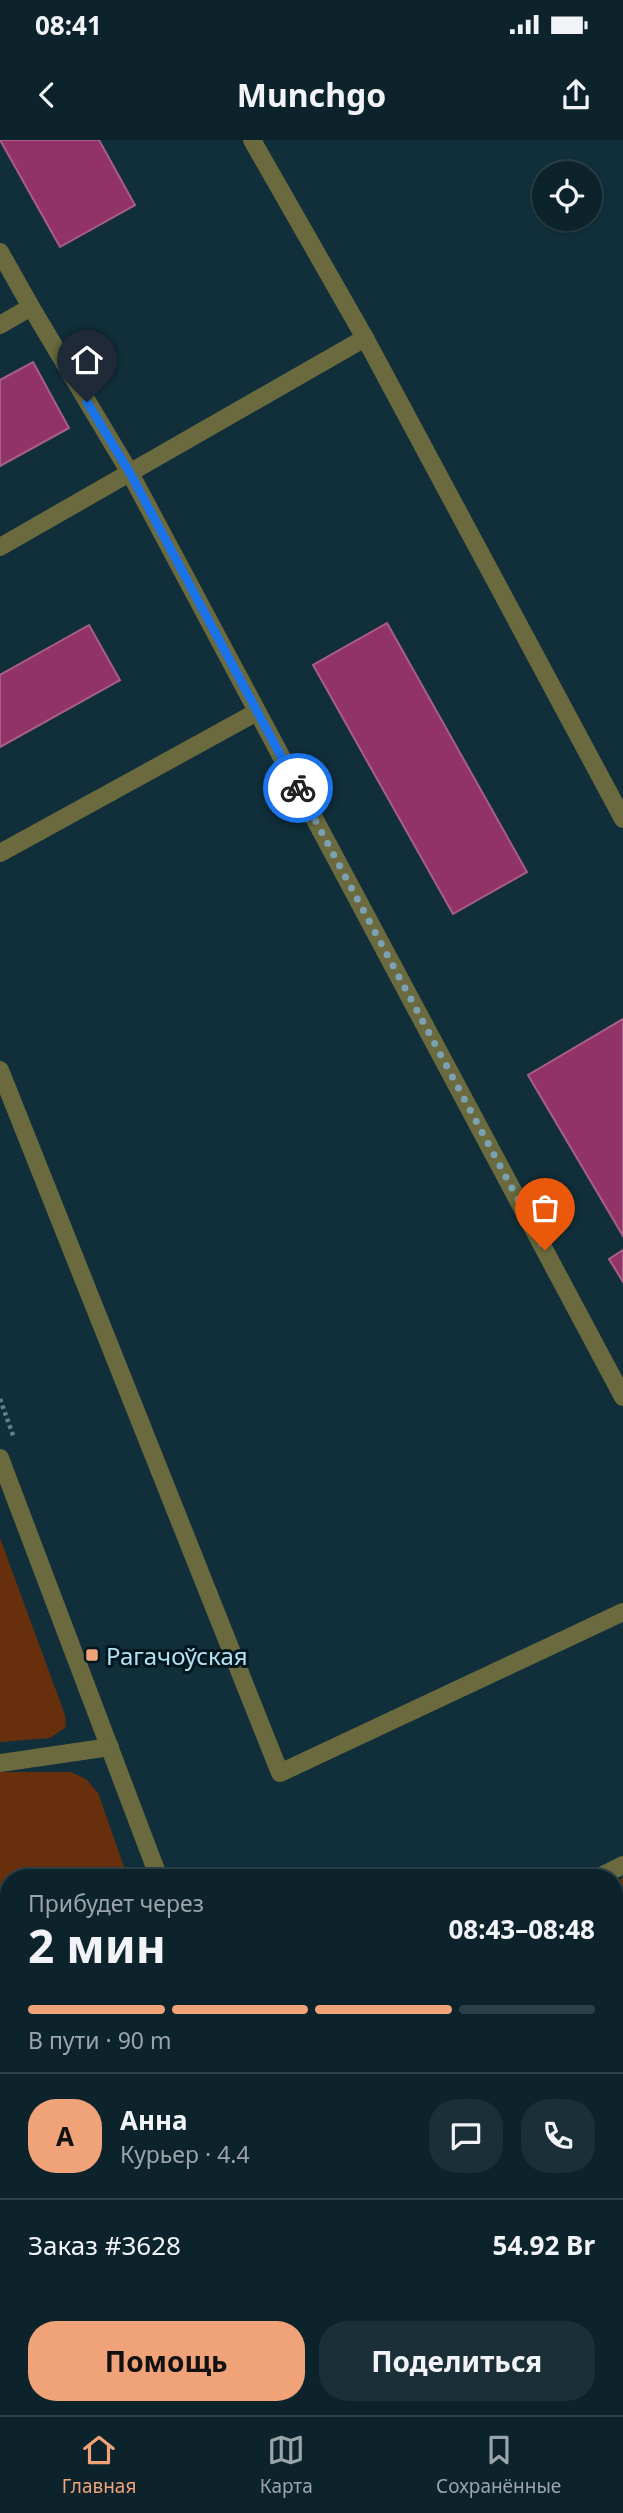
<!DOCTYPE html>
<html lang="ru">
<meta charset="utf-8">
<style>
body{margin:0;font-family:"Noto Sans",sans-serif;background:#1a2f38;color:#f1f3f6;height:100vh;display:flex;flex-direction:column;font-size:26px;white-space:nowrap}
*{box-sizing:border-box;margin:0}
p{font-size:23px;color:#9aa4a9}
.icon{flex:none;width:38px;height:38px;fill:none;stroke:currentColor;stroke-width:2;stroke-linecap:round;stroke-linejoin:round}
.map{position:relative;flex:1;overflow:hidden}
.side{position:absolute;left:0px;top:1729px;width:623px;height:546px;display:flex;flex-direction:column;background:#0c232c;border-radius:28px 28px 0 0;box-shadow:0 2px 5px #0004,0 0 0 2px #2c4048}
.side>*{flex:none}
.controls{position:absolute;left:532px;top:21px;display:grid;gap:14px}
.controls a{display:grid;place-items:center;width:70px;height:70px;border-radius:50%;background:#0c232c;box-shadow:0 2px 5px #0004,0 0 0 2px #2c4048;font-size:35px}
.pin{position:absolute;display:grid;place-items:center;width:60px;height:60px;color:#fff;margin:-72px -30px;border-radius:50% 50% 50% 0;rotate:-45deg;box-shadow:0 0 7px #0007}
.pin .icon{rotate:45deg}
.courier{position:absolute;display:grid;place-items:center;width:70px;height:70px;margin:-35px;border:5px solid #1a73e8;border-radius:50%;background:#fff;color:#222;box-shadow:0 2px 9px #0007}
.head em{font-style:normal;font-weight:700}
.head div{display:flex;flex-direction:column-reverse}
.head{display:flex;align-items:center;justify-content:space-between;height:119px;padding:0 28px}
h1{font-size:46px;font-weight:700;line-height:52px}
.bar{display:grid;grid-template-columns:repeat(4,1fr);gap:10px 7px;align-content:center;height:84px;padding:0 28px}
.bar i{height:9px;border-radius:5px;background:#2c4048}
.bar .active{background:#f0a279}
.bar p{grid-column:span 4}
.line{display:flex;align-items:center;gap:18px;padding:0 28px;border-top:2px solid #2c4048}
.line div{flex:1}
.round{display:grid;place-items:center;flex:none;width:74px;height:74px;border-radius:28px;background:#1a2f38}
.action{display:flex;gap:14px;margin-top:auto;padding:14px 28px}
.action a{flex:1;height:80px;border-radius:28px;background:#f0a279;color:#111;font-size:28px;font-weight:700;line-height:80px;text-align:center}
.action a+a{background:#1a2f38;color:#f1f3f6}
.status{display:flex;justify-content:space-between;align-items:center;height:49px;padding:0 35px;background:#0c232c;direction:ltr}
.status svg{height:19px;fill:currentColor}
header{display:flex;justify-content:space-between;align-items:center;height:91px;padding:0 28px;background:#0c232c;font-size:32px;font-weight:700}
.menu{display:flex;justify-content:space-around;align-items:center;height:98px;border-top:2px solid #2c4048;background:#0c232c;font-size:19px;color:#9aa4a9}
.menu a{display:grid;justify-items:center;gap:4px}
.menu .active{color:#f0a279}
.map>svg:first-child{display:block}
.green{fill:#672f0b}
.building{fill:#913369;stroke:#a85e85;stroke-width:2}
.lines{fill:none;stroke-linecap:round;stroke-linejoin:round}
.path{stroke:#5c8191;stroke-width:4.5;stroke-dasharray:3.5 3.5;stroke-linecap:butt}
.minor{stroke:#6a6a3e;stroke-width:18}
.done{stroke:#7ba2b4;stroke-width:7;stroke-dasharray:0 12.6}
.route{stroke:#1a73e8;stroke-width:9}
.poi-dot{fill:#f0a279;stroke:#02161e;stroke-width:2.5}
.labels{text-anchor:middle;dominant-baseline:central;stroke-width:6;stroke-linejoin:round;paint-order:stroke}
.poi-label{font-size:24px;fill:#b4e0f5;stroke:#02161e;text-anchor:start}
</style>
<div class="status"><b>08:41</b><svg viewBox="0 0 49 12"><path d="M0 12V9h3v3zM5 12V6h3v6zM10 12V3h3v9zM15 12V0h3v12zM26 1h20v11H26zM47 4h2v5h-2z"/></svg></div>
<header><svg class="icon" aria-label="back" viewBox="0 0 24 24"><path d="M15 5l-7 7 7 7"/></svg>Munchgo<svg class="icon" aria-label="share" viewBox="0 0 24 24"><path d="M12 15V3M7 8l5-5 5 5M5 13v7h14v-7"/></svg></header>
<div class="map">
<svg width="623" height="2275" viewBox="0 0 623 2275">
<rect width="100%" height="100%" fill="#102f3b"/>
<g class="green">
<path d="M0 1398 65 1575 66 1587 50 1598 0 1602Z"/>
<path d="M0 1632H71L86 1639 98 1653 128 1738H9V2038L4 2016H0Z"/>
<path d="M623 1738V2275H394L392 2266H614V1743Z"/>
</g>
<g class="building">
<path d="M0 0H99L135 65 60 107Z"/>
<path d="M33 222 69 288 0 326V240Z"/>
<path d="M387 483 527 732 453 774 313 525Z"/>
<path d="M89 485 120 540 0 607V535Z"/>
<path d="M623 879V1096L528 935Z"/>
<path d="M623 1110V1142L609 1119Z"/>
<path d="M9 2260V2266H110L123 2275H0Z"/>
</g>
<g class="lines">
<g class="path">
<path d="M0 1259 14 1298"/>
<path d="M614 1887 623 1869"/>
<path d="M614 1923 623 1926"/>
<path d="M614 2031 623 2024"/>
<path d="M0 2199 9 2190"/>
<path d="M0 2265 4 2267"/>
<path d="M190 2266 204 2275"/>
<path d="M292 2266 294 2275"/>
<path d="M211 2275 216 2266"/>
<path d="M231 2275 287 2266"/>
<path d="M393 2275 398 2266"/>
</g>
<g class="minor">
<path d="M252 0 365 198 623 679"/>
<path d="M0 112 31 167"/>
<path d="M0 185 31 167 130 333 623 1257"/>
<path d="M0 407 365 198"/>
<path d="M0 713 257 572"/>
<path d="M0 930 280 1633 623 1472"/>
<path d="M0 1318 159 1738"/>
<path d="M0 1623 110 1607"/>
<path d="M597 1738 623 1725"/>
<path d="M0 2152 9 2150"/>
<path d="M356 2266 358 2275"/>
<path d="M560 2266 566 2275"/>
</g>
</g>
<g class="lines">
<path class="done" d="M298 648 545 1110"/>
<path class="route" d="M87 262 130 333 298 648"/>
</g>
<rect class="poi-dot" x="85" y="1508" width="14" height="14" rx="3.5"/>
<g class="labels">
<g class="poi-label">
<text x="106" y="1515">Рагачоўская</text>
</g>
</g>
</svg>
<div class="controls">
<a><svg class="icon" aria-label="locate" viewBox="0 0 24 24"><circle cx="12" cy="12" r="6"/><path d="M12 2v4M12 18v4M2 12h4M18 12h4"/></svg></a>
</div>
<div class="pin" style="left:545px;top:1110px;background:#ea580c"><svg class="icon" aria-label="bag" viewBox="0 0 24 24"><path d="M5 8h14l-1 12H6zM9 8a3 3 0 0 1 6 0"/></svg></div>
<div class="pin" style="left:87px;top:262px;background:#1f2937"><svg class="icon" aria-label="home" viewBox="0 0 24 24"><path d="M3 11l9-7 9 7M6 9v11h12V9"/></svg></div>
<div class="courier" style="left:298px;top:648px"><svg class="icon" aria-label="bike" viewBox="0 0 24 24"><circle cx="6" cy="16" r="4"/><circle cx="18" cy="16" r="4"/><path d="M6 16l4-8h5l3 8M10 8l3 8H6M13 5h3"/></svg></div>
<section class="side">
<div class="head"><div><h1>2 мин</h1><p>Прибудет через</p></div><em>08:43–08:48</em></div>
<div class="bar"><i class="active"></i><i class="active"></i><i class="active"></i><i></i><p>В пути · 90 m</p></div>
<div class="line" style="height:126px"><b class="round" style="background:#f0a279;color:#111">А</b><div><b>Анна</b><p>Курьер · 4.4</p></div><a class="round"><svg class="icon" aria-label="chat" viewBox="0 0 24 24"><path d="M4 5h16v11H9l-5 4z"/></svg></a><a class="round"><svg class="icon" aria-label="phone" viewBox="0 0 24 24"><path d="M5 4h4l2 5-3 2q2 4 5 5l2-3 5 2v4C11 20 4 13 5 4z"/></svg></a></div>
<div class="line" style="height:91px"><div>Заказ #3628</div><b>54.92 Br</b></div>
<div class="action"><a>Помощь</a><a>Поделиться</a></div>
</section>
</div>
<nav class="menu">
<a class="active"><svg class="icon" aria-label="home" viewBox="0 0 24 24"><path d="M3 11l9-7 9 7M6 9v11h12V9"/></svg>Главная</a>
<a><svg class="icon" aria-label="map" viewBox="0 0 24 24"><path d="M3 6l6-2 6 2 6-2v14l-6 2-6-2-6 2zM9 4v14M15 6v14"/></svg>Карта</a>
<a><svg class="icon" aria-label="saved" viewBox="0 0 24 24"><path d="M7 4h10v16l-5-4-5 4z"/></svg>Сохранённые</a>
</nav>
